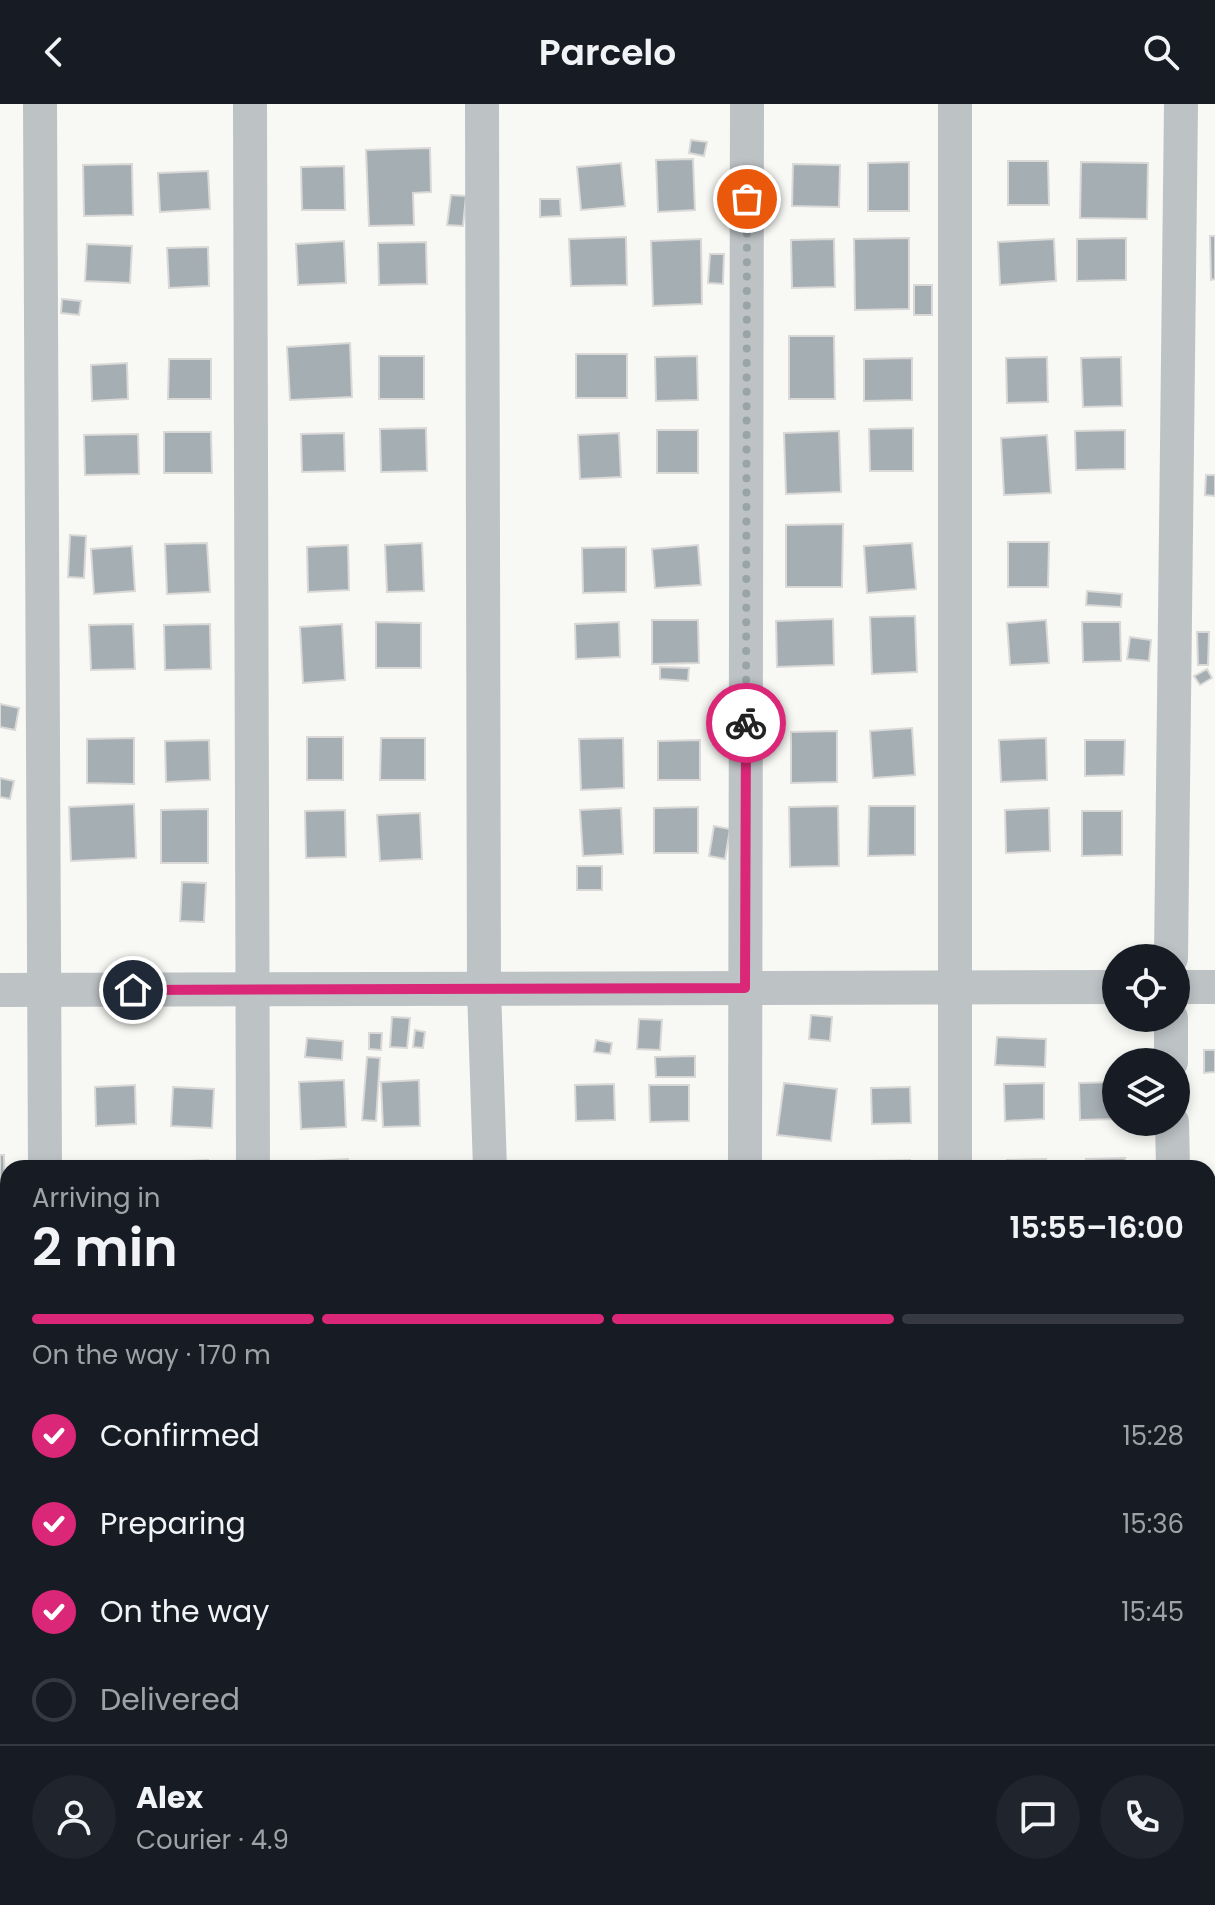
<!DOCTYPE html>
<meta charset="utf-8">
<style>
body{margin:0;font-family:Poppins,sans-serif;background:#20242c;color:#f1f3f6;height:100vh;display:flex;flex-direction:column;font-size:30px;white-space:nowrap}
*{box-sizing:border-box;margin:0}
p{font-size:26px;color:#9ea1a6}
.icon{flex:none;width:44px;height:44px;fill:none;stroke:currentColor;stroke-width:2;stroke-linecap:round;stroke-linejoin:round}
.map{position:relative;flex:1;overflow:hidden}
.side{position:absolute;left:0px;top:1056px;width:1216px;height:746px;display:flex;flex-direction:column;background:#171b24;border-radius:24px 24px 0 0;box-shadow:0 4px 12px #0003}
.side>*{flex:none}
.tools{position:absolute;left:1102px;top:840px;display:grid;gap:16px}
.tools a{display:grid;place-items:center;width:88px;height:88px;border-radius:50%;background:#171b24;box-shadow:0 4px 12px #0003;font-size:40px}
.pin{position:absolute;display:grid;place-items:center;width:68px;height:68px;color:#fff;margin:-34px;border:4px solid #fff;border-radius:50%;box-shadow:0 2px 8px #0007}
.courier{position:absolute;display:grid;place-items:center;width:80px;height:80px;margin:-40px;border:6px solid #db2777;border-radius:50%;background:#fff;color:#222;box-shadow:0 2px 10px #0007}
.summary em{font-style:normal;font-weight:600}
.summary div{display:flex;flex-direction:column-reverse}
.summary{display:flex;align-items:center;justify-content:space-between;height:136px;padding:0 32px}
h1{font-size:52px;font-weight:600;line-height:60px}
.bar{display:grid;grid-template-columns:repeat(4,1fr);gap:12px 8px;align-content:center;height:96px;padding:0 32px}
.bar i{height:10px;border-radius:6px;background:#363941}
.bar .current{background:#db2777}
.bar p{grid-column:span 4}
.line{display:flex;align-items:center;gap:20px;padding:0 32px;border-top:2px solid #363941}
.line div{flex:1}
.round{display:grid;place-items:center;flex:none;width:84px;height:84px;border-radius:42px;background:#20242c}
ol{padding:0 32px;list-style:none}
li{display:flex;align-items:center;gap:24px;height:88px}
li p{margin-inline-start:auto}
li .icon{padding:8px;border-radius:50%;background:#db2777;color:#fff;stroke-width:4}
li:last-child{color:#9ea1a6}
li i{width:44px;height:44px;border:4px solid #363941;border-radius:50%}
header{display:flex;justify-content:space-between;align-items:center;height:104px;padding:0 32px;background:#171b24;font-size:36px;font-weight:600}
.map>svg:first-child{display:block}
.building{fill:#a5aeb2;stroke:#dad9d8;stroke-width:2}
.lines{fill:none;stroke-linecap:round;stroke-linejoin:round}
.minor{stroke:#bdc2c5;stroke-width:34}
.done{stroke:#99a4a7;stroke-width:8;stroke-dasharray:0 14.4}
.route{stroke:#db2777;stroke-width:10}
</style>
<header><svg class="icon" aria-label="back" viewBox="0 0 24 24"><path d="M15 5l-7 7 7 7"/></svg>Parcelo<svg class="icon" aria-label="search" viewBox="0 0 24 24"><circle cx="10" cy="10" r="6"/><path d="M15 15l6 6"/></svg></header>
<div class="map">
<svg width="1215" height="1801" viewBox="0 0 1215 1801">
<rect width="100%" height="100%" fill="#f8f8f5"/>
<g class="building">
<path d="M691 36 707 38 704 52 689 49Z"/>
<path d="M430 44 431 88 413 89 414 121 369 122 366 46Z"/>
<path d="M693 55 695 106 658 108 656 56Z"/>
<path d="M1008 57H1048L1049 101H1008Z"/>
<path d="M909 58V107H868V59Z"/>
<path d="M1081 58 1148 59 1147 115 1080 114Z"/>
<path d="M621 59 625 102 581 106 577 63Z"/>
<path d="M132 60 133 111 84 112 83 61Z"/>
<path d="M793 60 840 61 839 103 792 102Z"/>
<path d="M344 62 345 106H302L301 63Z"/>
<path d="M208 67 210 105 160 108 158 69Z"/>
<path d="M451 91 466 92 463 122 447 121Z"/>
<path d="M540 95H560L561 112 540 113Z"/>
<path d="M1210 132H1215V175L1211 176Z"/>
<path d="M626 133 627 181 571 182 569 135Z"/>
<path d="M909 134V205L855 206 854 135Z"/>
<path d="M1126 134V176L1077 177V135Z"/>
<path d="M701 135 702 200 653 202 651 137Z"/>
<path d="M834 135 835 183 792 184 791 136Z"/>
<path d="M1054 135 1056 177 1000 181 998 138Z"/>
<path d="M344 137 346 179 298 181 296 140Z"/>
<path d="M426 138 427 180 379 181 378 139Z"/>
<path d="M87 140 132 142 130 179 85 177Z"/>
<path d="M208 143 209 182 169 184 167 144Z"/>
<path d="M710 150H724L723 180 708 179Z"/>
<rect x="914" y="181" width="18" height="30"/>
<path d="M62 195 81 197 79 211 61 209Z"/>
<path d="M789 232H834L835 295H789Z"/>
<path d="M350 239 352 293 290 296 287 243Z"/>
<rect x="576" y="250" width="51" height="44"/>
<rect x="379" y="252" width="45" height="43"/>
<path d="M697 252 698 296 656 297 655 253Z"/>
<path d="M1047 253 1048 298 1007 299 1006 254Z"/>
<path d="M1121 253 1122 302 1083 303 1081 254Z"/>
<path d="M912 254V296L864 297V255Z"/>
<path d="M169 255H211V295H168Z"/>
<path d="M127 259 128 295 92 297 91 261Z"/>
<path d="M426 324 427 367 381 368 380 325Z"/>
<path d="M913 324V367H870L869 325Z"/>
<rect x="657" y="326" width="41" height="43"/>
<path d="M1125 326V365L1076 366 1075 327Z"/>
<path d="M839 327 841 388 786 390 784 329Z"/>
<path d="M164 328H211L212 369H164Z"/>
<path d="M344 329 345 367 302 368 301 330Z"/>
<path d="M619 329 621 373 580 375 578 331Z"/>
<path d="M138 330 139 370 85 371 84 331Z"/>
<path d="M1047 331 1051 389 1004 391 1001 334Z"/>
<path d="M1206 371H1215V392L1205 391Z"/>
<path d="M843 420 842 483H786V421Z"/>
<path d="M70 431 86 432 84 474 68 473Z"/>
<path d="M1008 438H1049L1048 483H1008Z"/>
<path d="M207 439 210 488 167 490 165 440Z"/>
<path d="M422 439 424 487 387 488 385 441Z"/>
<path d="M912 439 916 485 867 489 864 442Z"/>
<path d="M348 441 349 486 308 488 307 443Z"/>
<path d="M698 441 701 481 655 484 652 445Z"/>
<path d="M132 442 135 487 94 490 91 445Z"/>
<path d="M626 443V488L583 489 582 444Z"/>
<path d="M1087 487 1122 490 1121 503 1086 501Z"/>
<path d="M915 512 917 568 872 570 870 513Z"/>
<path d="M833 515 834 561 777 563 776 517Z"/>
<path d="M652 516H698L699 559 652 560Z"/>
<path d="M1046 516 1049 559 1010 561 1007 519Z"/>
<path d="M376 518 421 519V564H376Z"/>
<path d="M619 518 620 553 576 555 575 520Z"/>
<path d="M1082 518H1120L1121 557 1083 558Z"/>
<path d="M133 520 135 565 91 566 89 521Z"/>
<path d="M210 520 211 565 165 566 164 521Z"/>
<path d="M342 520 345 576 303 579 300 523Z"/>
<path d="M1197 528H1209L1208 561H1198Z"/>
<path d="M1130 533 1151 536 1149 557 1127 555Z"/>
<path d="M660 563 689 564 688 577 660 575Z"/>
<path d="M1207 565 1212 574 1200 581 1194 572Z"/>
<path d="M0 600 19 604 15 626 0 623Z"/>
<path d="M912 624 915 671 873 674 870 627Z"/>
<path d="M837 627V678L791 679V628Z"/>
<rect x="307" y="633" width="36" height="43"/>
<path d="M134 634V680L87 679V635Z"/>
<path d="M381 634H425V676H380Z"/>
<path d="M623 634 624 684 581 686 579 635Z"/>
<path d="M1046 634 1047 676 1001 678 999 636Z"/>
<path d="M209 636 210 676 166 678 165 637Z"/>
<path d="M700 636V676H658V637Z"/>
<path d="M1085 636H1125L1124 671 1085 672Z"/>
<path d="M0 674 14 677 10 695 0 693Z"/>
<path d="M134 700 136 754 71 757 69 703Z"/>
<path d="M838 702 839 762 790 763 789 703Z"/>
<path d="M869 702H915V751L868 752Z"/>
<path d="M698 703V749H654V704Z"/>
<path d="M621 704 623 750 583 752 580 706Z"/>
<path d="M1049 704 1050 747 1006 749 1005 706Z"/>
<path d="M208 705V759H161V706Z"/>
<path d="M345 706 346 753 306 754 305 707Z"/>
<path d="M1082 707H1122V751L1082 752Z"/>
<path d="M420 709 422 755 380 757 377 711Z"/>
<path d="M714 722 730 725 725 755 709 752Z"/>
<rect x="577" y="762" width="25" height="24"/>
<path d="M182 778 206 779 204 818 180 817Z"/>
<path d="M811 911 832 913 830 937 809 935Z"/>
<path d="M392 913 410 914 407 944 390 943Z"/>
<path d="M639 915 662 916 660 946 637 945Z"/>
<path d="M415 926 425 928 423 944 413 943Z"/>
<path d="M369 929H382L381 946 369 945Z"/>
<path d="M997 933 1046 935 1045 963 995 961Z"/>
<path d="M307 934 343 937 342 956 305 953Z"/>
<path d="M596 936 612 939 610 950 594 948Z"/>
<path d="M1204 946H1215V968L1204 969Z"/>
<path d="M695 952V973H656L655 953Z"/>
<path d="M367 953 380 954 376 1017 362 1016Z"/>
<path d="M344 976 346 1023 301 1025 299 978Z"/>
<path d="M419 976 420 1022 383 1023 381 978Z"/>
<path d="M1116 978V1015L1080 1016 1079 979Z"/>
<path d="M784 979 837 985 831 1037 777 1031Z"/>
<path d="M1044 979V1015L1005 1017 1004 980Z"/>
<path d="M614 980 615 1016 576 1017 575 981Z"/>
<path d="M135 981 136 1020 96 1022 95 983Z"/>
<path d="M649 981H689V1017L650 1018Z"/>
<path d="M173 983 214 985 212 1024 171 1022Z"/>
<path d="M910 983 911 1019 872 1020 871 984Z"/>
<path d="M0 1051H4L5 1101H0Z"/>
<path d="M1125 1054V1064H1086V1055Z"/>
<path d="M348 1055V1064H299V1058Z"/>
<path d="M1046 1055V1064H1007V1056Z"/>
<path d="M208 1056V1064H169V1058Z"/>
<path d="M910 1056V1064H871V1057Z"/>
<path d="M426 1057V1064H380V1059Z"/>
<path d="M658 1058H692V1064H659Z"/>
<path d="M829 1058V1064H790V1059Z"/>
<path d="M617 1059V1064H578V1060Z"/>
<rect x="96" y="1060" width="41" height="4"/>
<path d="M0 1170H4L3 1216H0Z"/>
<path d="M0 1361 3 1400H0Z"/>
<rect x="0" y="1440" width="2" height="37"/>
<path d="M1209 1540H1215V1587H1210Z"/>
<rect x="0" y="1555" width="5" height="40"/>
</g>
<g class="lines">
<g class="minor">
<path d="M40 0 45 1064"/>
<path d="M250 0 253 1064"/>
<path d="M482 0 484 885 490 1064"/>
<path d="M955 0V1064"/>
<path d="M1171 854 1181 0"/>
<path d="M1176 883H1215"/>
<path d="M0 886 1116 883"/>
<path d="M1171 914V958"/>
<path d="M1172 1018 1173 1064"/>
<path d="M745 1064 747 0"/>
</g>
</g>
<g class="lines">
<path class="done" d="M746 619 747 95"/>
<path class="route" d="M133 886 745 884 746 619"/>
</g>
</svg>
<div class="tools">
<a><svg class="icon" aria-label="locate" viewBox="0 0 24 24"><circle cx="12" cy="12" r="6"/><path d="M12 2v4M12 18v4M2 12h4M18 12h4"/></svg></a>
<a><svg class="icon" aria-label="layers" viewBox="0 0 24 24"><path d="M12 4l9 5-9 5-9-5zM3 14l9 5 9-5"/></svg></a>
</div>
<div class="pin" style="left:747px;top:95px;background:#ea580c"><svg class="icon" aria-label="bag" viewBox="0 0 24 24"><path d="M5 8h14l-1 12H6zM9 8a3 3 0 0 1 6 0"/></svg></div>
<div class="pin" style="left:133px;top:886px;background:#1f2937"><svg class="icon" aria-label="home" viewBox="0 0 24 24"><path d="M3 11l9-7 9 7M6 9v11h12V9"/></svg></div>
<div class="courier" style="left:746px;top:619px"><svg class="icon" aria-label="bike" viewBox="0 0 24 24"><circle cx="6" cy="16" r="4"/><circle cx="18" cy="16" r="4"/><path d="M6 16l4-8h5l3 8M10 8l3 8H6M13 5h3"/></svg></div>
<section class="side">
<div class="summary"><div><h1>2 min</h1><p>Arriving in</p></div><em>15:55–16:00</em></div>
<div class="bar"><i class="current"></i><i class="current"></i><i class="current"></i><i></i><p>On the way · 170 m</p></div>
<ol>
<li><svg class="icon" aria-label="check" viewBox="0 0 24 24"><path d="M5 12l5 5 9-10"/></svg>Confirmed<p>15:28</p></li>
<li><svg class="icon" aria-label="check" viewBox="0 0 24 24"><path d="M5 12l5 5 9-10"/></svg>Preparing<p>15:36</p></li>
<li><svg class="icon" aria-label="check" viewBox="0 0 24 24"><path d="M5 12l5 5 9-10"/></svg>On the way<p>15:45</p></li>
<li><i></i>Delivered</li>
</ol>
<div class="line" style="height:144px"><a class="round"><svg class="icon" aria-label="person" viewBox="0 0 24 24"><circle cx="12" cy="8" r="4"/><path d="M4 21q1-7 8-7t8 7"/></svg></a><div><b>Alex</b><p>Courier · 4.9</p></div><a class="round"><svg class="icon" aria-label="chat" viewBox="0 0 24 24"><path d="M4 5h16v11H9l-5 4z"/></svg></a><a class="round"><svg class="icon" aria-label="phone" viewBox="0 0 24 24"><path d="M5 4h4l2 5-3 2q2 4 5 5l2-3 5 2v4C11 20 4 13 5 4z"/></svg></a></div>
</section>
</div>
